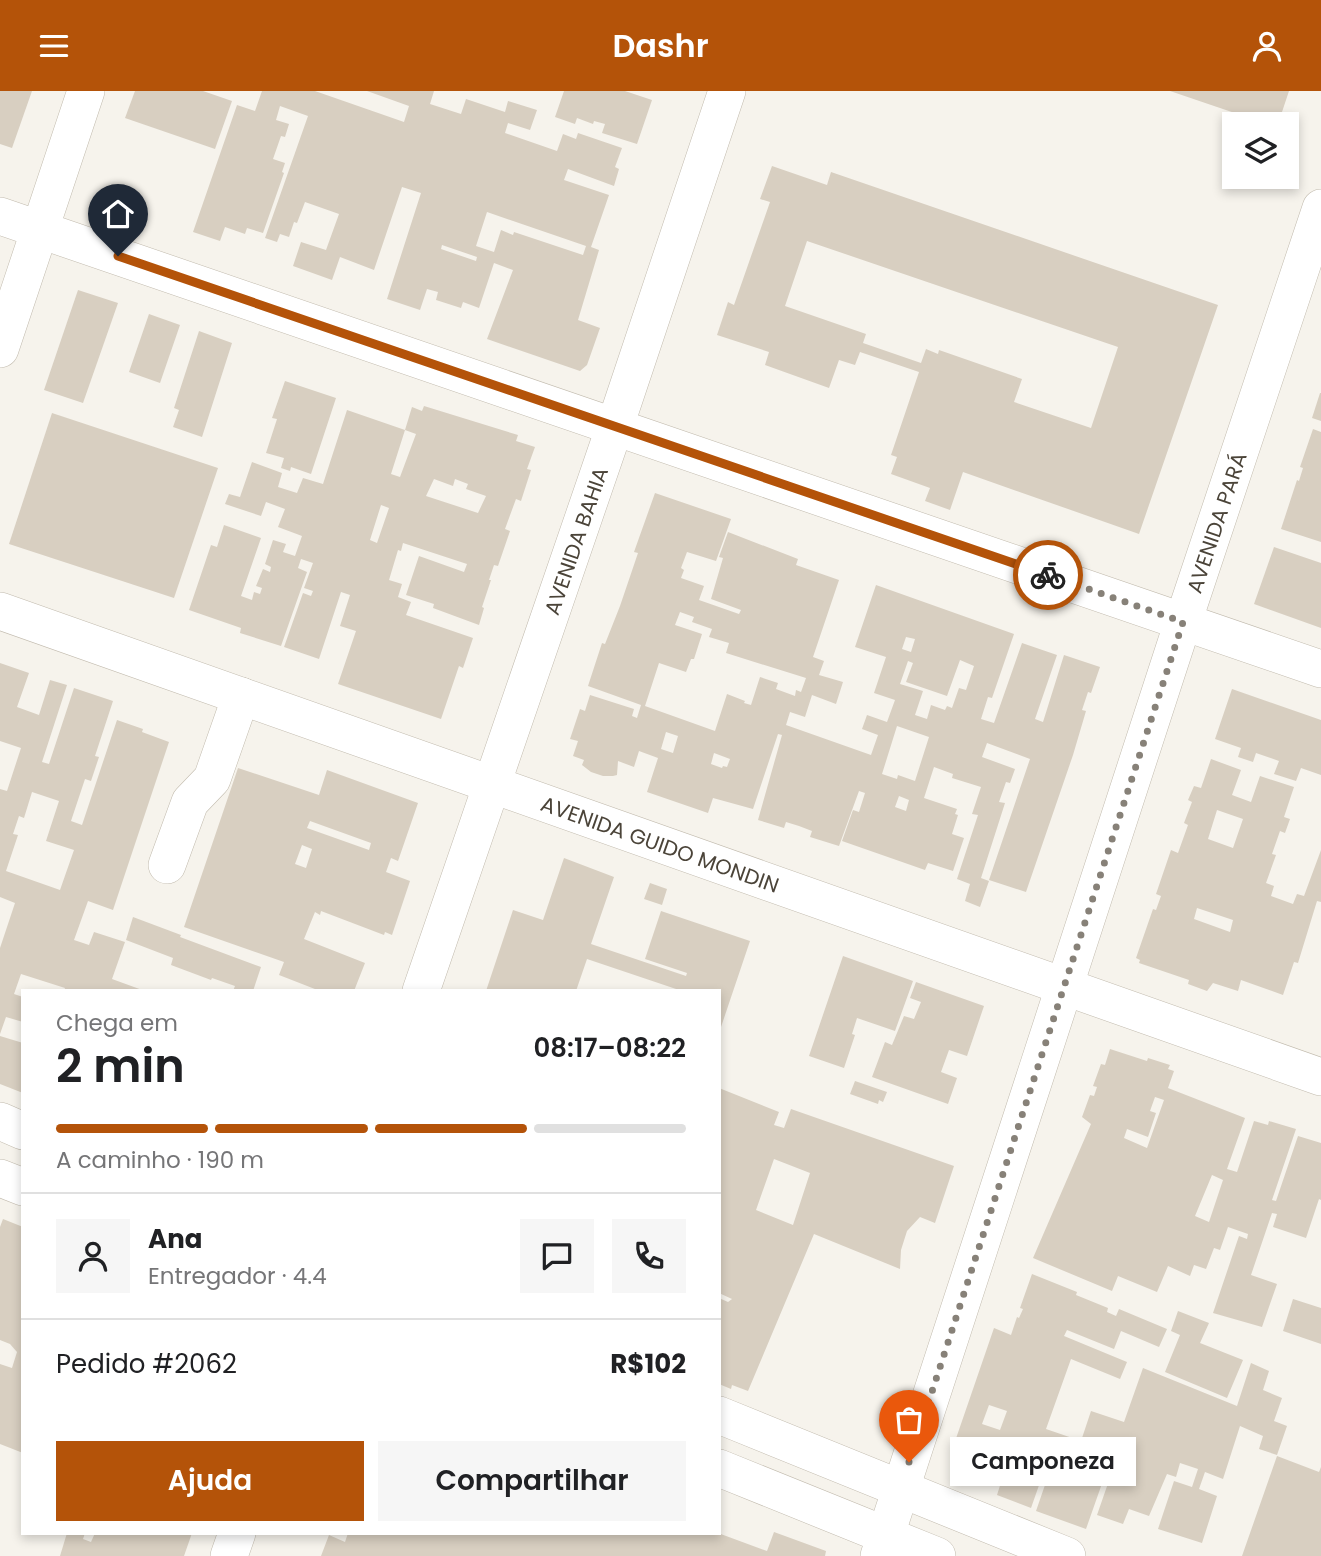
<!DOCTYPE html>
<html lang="pt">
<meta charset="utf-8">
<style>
body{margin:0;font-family:Poppins,sans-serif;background:#f6f6f6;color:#202124;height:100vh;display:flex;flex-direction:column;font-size:26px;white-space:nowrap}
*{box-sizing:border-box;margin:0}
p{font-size:23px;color:#757577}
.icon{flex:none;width:38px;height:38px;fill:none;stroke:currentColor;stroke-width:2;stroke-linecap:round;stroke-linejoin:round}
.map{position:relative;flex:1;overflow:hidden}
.panel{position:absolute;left:21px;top:898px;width:700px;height:546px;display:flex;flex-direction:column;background:#fff;border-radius:0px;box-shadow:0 4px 10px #0003}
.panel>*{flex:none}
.controls{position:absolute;left:1222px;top:21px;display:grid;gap:14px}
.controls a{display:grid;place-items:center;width:77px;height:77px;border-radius:0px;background:#fff;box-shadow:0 4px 10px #0003;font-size:35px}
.pin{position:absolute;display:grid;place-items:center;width:60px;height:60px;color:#fff;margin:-72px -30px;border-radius:50% 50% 50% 0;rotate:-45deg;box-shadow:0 0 7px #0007}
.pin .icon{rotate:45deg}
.courier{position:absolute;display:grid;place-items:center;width:70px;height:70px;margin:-35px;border:5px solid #b45309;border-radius:50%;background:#fff;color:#222;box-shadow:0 2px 9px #0007}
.bubble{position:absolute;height:49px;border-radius:0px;background:#fff;box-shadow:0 4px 10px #0003;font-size:23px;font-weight:600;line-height:49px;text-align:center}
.head em{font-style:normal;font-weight:600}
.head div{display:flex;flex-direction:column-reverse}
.head{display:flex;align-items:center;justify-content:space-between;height:119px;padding:0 35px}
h1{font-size:46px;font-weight:600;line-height:52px}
.bar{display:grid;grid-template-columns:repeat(4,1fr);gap:10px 7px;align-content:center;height:84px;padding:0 35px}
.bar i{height:9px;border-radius:5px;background:#e0e0e0}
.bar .active{background:#b45309}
.bar p{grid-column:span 4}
.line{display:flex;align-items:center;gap:18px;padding:0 35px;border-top:2px solid #e0e0e0}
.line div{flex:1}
.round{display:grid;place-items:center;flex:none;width:74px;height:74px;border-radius:0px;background:#f6f6f6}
.cta{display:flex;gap:14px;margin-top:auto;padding:14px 35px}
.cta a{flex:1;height:80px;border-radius:0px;background:#b45309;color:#fff;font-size:28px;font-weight:600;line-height:80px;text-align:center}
.cta a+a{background:#f6f6f6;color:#202124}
header{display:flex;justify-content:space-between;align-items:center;height:91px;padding:0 35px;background:#b45309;color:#fff;font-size:32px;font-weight:600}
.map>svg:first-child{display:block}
.building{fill:#d8cfc1;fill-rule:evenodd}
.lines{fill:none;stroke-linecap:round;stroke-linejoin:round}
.minor-casing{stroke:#c2bbae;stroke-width:38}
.minor{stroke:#fff;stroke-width:37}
.done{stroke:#878178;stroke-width:7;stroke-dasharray:0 12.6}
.route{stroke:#b45309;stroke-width:9}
.labels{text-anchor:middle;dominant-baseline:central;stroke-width:7;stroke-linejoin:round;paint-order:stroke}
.street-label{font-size:21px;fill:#4b4439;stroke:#fff}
</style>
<header><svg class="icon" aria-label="menu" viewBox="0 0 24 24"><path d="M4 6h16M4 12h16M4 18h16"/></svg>Dashr<svg class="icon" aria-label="person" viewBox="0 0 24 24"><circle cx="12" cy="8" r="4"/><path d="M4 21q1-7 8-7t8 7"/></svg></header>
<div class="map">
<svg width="1321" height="1465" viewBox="0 0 1321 1465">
<rect width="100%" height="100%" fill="#f6f3ec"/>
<g class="building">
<path d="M0 0H32L12 57 0 53Z"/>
<path d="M135 0H203L232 10 215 58 125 27Z"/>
<path d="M262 0H315L404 31 409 15 367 0H434L430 13 461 23 466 8 505 21 508 10 537 19 530 39 508 32 505 42 557 60 563 43 576 48 578 42 622 57 615 76 619 78 614 95 568 78 564 89 609 104 591 156 599 159 578 229 600 237 587 274 580 280 487 248 513 179 494 172 479 217 463 211 461 217 436 209 438 201 427 198 420 219 387 208 421 102 402 96 374 179 340 166 332 189 293 175 301 151 326 159 339 123 305 111 297 132 294 131 289 146 280 143 277 151 265 147 308 25 280 15 276 29 289 33 285 46 281 45 273 68 285 72 282 81 284 82 263 142 247 137 245 143 225 136 220 150 193 141 237 14 255 20ZM487 121 586 155 583 164 514 141 513 144 501 139 494 161 476 155ZM442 154 477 166 476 170 441 158Z"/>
<path d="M564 0H625L652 9 637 53 602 42 605 33 594 30 593 33 577 27 575 33 555 26Z"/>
<path d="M1170 0H1289L1278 33H1267Z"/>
<path d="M772 75 827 94 831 81 1218 214 1139 443 963 381 950 419 925 410 930 397 891 383 897 366 891 364 919 281 860 261 855 274 839 269 829 297 765 274 769 261 717 244 728 211 734 214 770 111 760 108ZM807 150 1118 256 1091 337 1014 311 1022 288 939 259 938 263 926 258 921 272 863 252 866 243 785 215Z"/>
<path d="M78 199 118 212 83 312 44 299Z"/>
<path d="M149 223 180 234 160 292 129 281Z"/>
<path d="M199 240 232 252 202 346 173 336 179 319 174 317Z"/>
<path d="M285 290 336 307 311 383 291 376 290 380 281 377 284 367 266 362 277 328 272 327Z"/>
<path d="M1320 302H1321V330L1312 327Z"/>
<path d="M424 315 518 344 516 350 535 356 527 378 531 379 521 410 516 408 505 438 510 440 498 475 494 474 489 489H491L482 516 484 517 479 534 433 517 434 513 406 504 419 465 464 481 467 473 403 452 401 460 398 459 389 489 402 493 398 506 411 511 406 524 473 547 463 577 459 575 441 628 338 593 356 540 340 535 350 504 341 501 319 568 284 556 303 502 311 505 313 500 304 497 313 472 301 468 298 477 307 481 281 555 240 542 241 537 189 519 211 454 217 456 224 434 261 447 241 505 252 509 254 501 260 503 262 497 256 495 263 478 270 481 271 476 265 473 273 449 286 453 283 461 295 465 302 445 278 436 285 418 266 411 261 425 225 413 229 403 240 406 252 371 282 382 278 396 297 402 303 387 323 393 347 319 405 339 391 383 400 386 416 343 405 339 412 316 422 320ZM434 388 453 395 455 388 468 393 466 398 486 405 478 422 426 405ZM381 414 389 417 377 452 370 449Z"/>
<path d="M52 322 218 377 174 507 9 453Z"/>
<path d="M1313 338 1321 341V451L1281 438 1297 389 1299 390 1303 377 1300 376Z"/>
<path d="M655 402 731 428 716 470 687 461 681 477 684 479 681 487 704 495 699 509 739 523 741 519 711 508 723 467 719 466 728 441 798 468 796 474 839 489 813 566 824 570 819 584 843 591 836 613 812 604 805 626 790 621 786 634 871 664 878 644 862 638 867 624 887 631 895 609 874 602 886 566 855 556 876 494 1014 543 992 607 988 606 981 628 994 632 1022 552 1057 564 1035 628 1043 631 1064 564 1100 576 1091 602 1088 601 1082 619 1086 620 1073 664 1026 801 989 789 1030 668 987 652 982 666 1015 678 1010 692 1006 691 999 711 1005 712 981 787 989 790 980 816 965 810 970 793 957 788 978 724 972 723 981 696 952 687 953 683 934 676 924 707 957 718 955 723 958 724 952 743 964 747 953 780 928 772 925 779 842 750 853 719 859 721 865 702 859 700 839 755 810 746 812 740 799 735 786 731 784 737 758 729 782 644 778 643 753 718 713 707 708 722 647 701 658 667 639 660 634 676 618 670 617 684 613 685H603L591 681 582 674 584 669 573 665 578 650 570 648 580 618 585 620 590 604 634 618 632 625 637 627 641 614 588 595 602 552 605 553 620 515 638 462 634 461ZM680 521 694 526 692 531 712 538 709 546 729 552 726 562 806 587 801 601 796 599 795 605 776 598 778 592 760 586 751 614 744 612 745 610 727 603 715 640 645 615 659 572 686 581 691 568H694L702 543 675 534ZM906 546 915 548 911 561 902 558ZM960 569 974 575 966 599 959 597 952 617 947 615 945 619 931 614 927 628 915 624 923 600 900 593 908 570 913 572 906 591 947 605ZM897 635 929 646 915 690 898 684 897 688 882 683ZM666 641 678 645 673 662 661 658ZM714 662 730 668 727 676 723 675 722 677 711 673ZM899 705 909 709 906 720 895 716Z"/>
<path d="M1274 456 1321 472V537L1254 513Z"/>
<path d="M0 572 29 582 17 616 39 624 50 589 67 594 42 671 49 673 74 597 113 610 95 665 99 666 91 690 85 688 71 730 82 734 117 629 143 638 142 641 169 651 113 819 88 810 74 849 89 854 94 841 125 851 112 888 145 900H64L65 897 21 883 14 903 23 906V931L6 926 0 943V857L15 812 0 806V698L7 700 21 657 0 650ZM32 701 59 710 46 750 74 759 60 799 6 780 18 744 13 743 19 725 24 727Z"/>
<path d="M1232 598 1321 629V684L1301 677 1296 690 1274 683 1279 670 1256 662 1253 671 1238 666 1241 657 1215 648Z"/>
<path d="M1211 668 1241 679 1232 704 1251 711 1260 685 1294 696 1284 726 1290 728 1285 742 1280 740 1272 763 1276 764 1266 792 1274 795 1271 805 1293 813 1297 803 1304 805 1321 759V811L1317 810 1298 872 1294 871 1283 904 1241 889 1238 900 1213 892 1207 900 1188 893 1189 889 1139 872 1140 869 1136 867 1153 818 1156 819 1161 805 1156 803 1171 759 1178 762 1188 734 1184 732 1192 711 1188 709 1194 695 1201 697ZM1217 719 1243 728 1233 757 1208 748ZM1197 817 1233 829 1230 841 1194 828Z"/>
<path d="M238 677 319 704 327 679 418 712 398 770 391 767 386 781 410 790 392 844 385 841 384 844 321 820 320 824 315 821 304 848 365 872 354 900H320L279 884 284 871 184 836ZM310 730 371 752 369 759 307 737ZM302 754 312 758 306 777 295 773Z"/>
<path d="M564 767 614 786 591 853 686 885 687 882 645 868 661 820 750 850 720 939 719 900H682L587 868 576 900H486L513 819 543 829Z"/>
<path d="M650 792 667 798 662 814 644 808Z"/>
<path d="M133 826 181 844 180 846 261 876 253 900H233L235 895 212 887 211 889 171 874 173 867 126 849Z"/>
<path d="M843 865 913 890 895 940 857 927 852 943 855 944 844 977 809 965Z"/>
<path d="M916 891 984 915 967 965 949 959 941 981 957 987 948 1013 872 986 885 951 892 954 904 925 914 928 921 911 910 907Z"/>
<path d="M0 945 23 952V1002L0 993Z"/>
<path d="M1110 958 1147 970 1148 967 1170 974 1168 978 1174 980 1168 997 1245 1027 1227 1078 1237 1081 1254 1030 1268 1034 1269 1030 1296 1038 1272 1109 1276 1110 1298 1045 1321 1052V1109L1319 1108 1306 1147 1273 1136 1277 1123 1272 1122 1251 1184 1277 1193 1262 1236 1213 1222 1239 1145 1247 1148 1248 1143 1228 1136 1220 1159 1214 1157 1206 1178 1194 1174 1190 1185 1168 1175 1157 1201 1118 1185 1112 1200 1033 1167 1091 1033 1082 1026 1090 1004 1094 1005 1097 996 1093 995 1101 973 1105 974ZM1155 1006 1164 1009 1147 1057 1124 1047 1127 1038 1148 1046 1156 1022 1150 1020ZM1212 1084 1223 1089 1209 1131 1195 1125Z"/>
<path d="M855 990 887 1001 883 1011 879 1009 878 1013 850 1003Z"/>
<path d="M719 997 779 1021 774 1034 784 1037 791 1018 954 1075 935 1132 920 1126 907 1140 901 1159 900 1178 814 1143 748 1300 732 1294 731 1298 719 1293V1207L728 1211 732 1208 719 1202ZM774 1068 810 1082 793 1134 756 1119Z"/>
<path d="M3 1128 23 1136V1362L0 1353V1273L12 1277 17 1261 10 1253 0 1249V1136Z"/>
<path d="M1032 1183 1077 1201 1076 1204 1108 1217 1107 1221 1116 1225 1119 1218 1167 1238 1159 1256 1121 1240 1114 1258 1067 1239 1064 1245 1127 1271 1120 1288 1071 1268 1046 1338 1081 1350 1091 1320 1124 1331 1143 1277 1237 1315 1251 1272 1269 1280 1263 1299 1282 1307 1274 1330 1287 1335 1277 1364 1259 1358 1263 1345 1240 1335 1223 1388 1205 1381 1199 1398 1217 1405 1202 1452 1158 1438 1174 1390 1192 1396 1198 1378 1180 1372 1176 1386 1167 1383 1149 1425 1129 1418 1123 1433 1097 1424 1123 1349 1118 1347 1086 1438 1036 1420 1055 1365 1050 1363 1031 1417 997 1404 1004 1382 951 1362 994 1237 1011 1244 1017 1226 1019 1227 1023 1218 1020 1217ZM989 1314 1007 1320 1000 1339 982 1333Z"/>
<path d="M1293 1208 1321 1217V1253L1283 1240Z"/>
<path d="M1178 1220 1209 1232 1200 1252 1243 1269 1227 1307 1165 1281 1180 1244 1171 1240Z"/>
<path d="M1277 1365 1319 1381 1321 1376V1465H1242Z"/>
<path d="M774 1441 826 1460 825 1465H321L329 1444 345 1451 348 1442H718L767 1460Z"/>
<path d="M67 1442H85L83 1448 91 1451 95 1442H192L184 1465H60Z"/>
</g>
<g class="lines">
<g class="minor-casing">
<g id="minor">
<path d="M0 125 1321 578"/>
<path d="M0 258 86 0"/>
<path id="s1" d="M0 520 1321 986"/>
<path d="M167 774 190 711 212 688 241 605"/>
<path id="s2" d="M421 900 615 335 727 0"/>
<path d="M0 1030 23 1040"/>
<path d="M0 1087 23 1096"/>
<path d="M719 1324 1067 1465"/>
<path d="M719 1377 937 1465"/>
<path d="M229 1465 237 1442"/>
<path id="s3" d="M879 1465 1183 531 1321 117"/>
</g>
</g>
<use href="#minor" class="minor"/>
</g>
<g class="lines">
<path class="done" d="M909 1371 1183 531 1048 484"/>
<path class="route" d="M118 165 1048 484"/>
</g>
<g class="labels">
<g class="street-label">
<text stroke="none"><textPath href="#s3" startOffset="1087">AVENIDA PARÁ</textPath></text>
<text stroke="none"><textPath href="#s2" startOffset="476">AVENIDA BAHIA</textPath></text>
<text stroke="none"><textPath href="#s1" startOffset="700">AVENIDA GUIDO MONDIN</textPath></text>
</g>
</g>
</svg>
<div class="controls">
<a><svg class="icon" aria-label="layers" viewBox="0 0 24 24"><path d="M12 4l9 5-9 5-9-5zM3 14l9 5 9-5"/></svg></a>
</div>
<div class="pin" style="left:909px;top:1371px;background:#ea580c"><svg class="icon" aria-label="bag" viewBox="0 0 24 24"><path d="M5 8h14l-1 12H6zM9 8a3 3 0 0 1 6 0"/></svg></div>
<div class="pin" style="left:118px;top:165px;background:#1f2937"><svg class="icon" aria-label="home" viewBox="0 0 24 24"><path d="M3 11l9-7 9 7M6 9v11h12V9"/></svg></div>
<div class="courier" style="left:1048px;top:484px"><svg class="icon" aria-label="bike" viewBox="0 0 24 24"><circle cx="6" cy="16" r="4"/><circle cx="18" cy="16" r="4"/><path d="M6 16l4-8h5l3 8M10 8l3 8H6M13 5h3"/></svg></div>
<div class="bubble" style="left:950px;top:1346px;width:186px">Camponeza</div>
<section class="panel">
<div class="head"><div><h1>2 min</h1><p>Chega em</p></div><em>08:17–08:22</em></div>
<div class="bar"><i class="active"></i><i class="active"></i><i class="active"></i><i></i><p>A caminho · 190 m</p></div>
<div class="line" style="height:126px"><a class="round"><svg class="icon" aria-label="person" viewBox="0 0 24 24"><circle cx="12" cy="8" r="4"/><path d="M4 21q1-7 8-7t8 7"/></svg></a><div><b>Ana</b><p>Entregador · 4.4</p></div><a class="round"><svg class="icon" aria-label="chat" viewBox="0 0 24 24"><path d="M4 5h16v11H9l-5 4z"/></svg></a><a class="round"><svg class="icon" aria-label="phone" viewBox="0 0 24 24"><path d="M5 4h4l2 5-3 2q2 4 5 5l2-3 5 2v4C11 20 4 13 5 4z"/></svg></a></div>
<div class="line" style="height:91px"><div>Pedido #2062</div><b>R$102</b></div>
<div class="cta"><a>Ajuda</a><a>Compartilhar</a></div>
</section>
</div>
